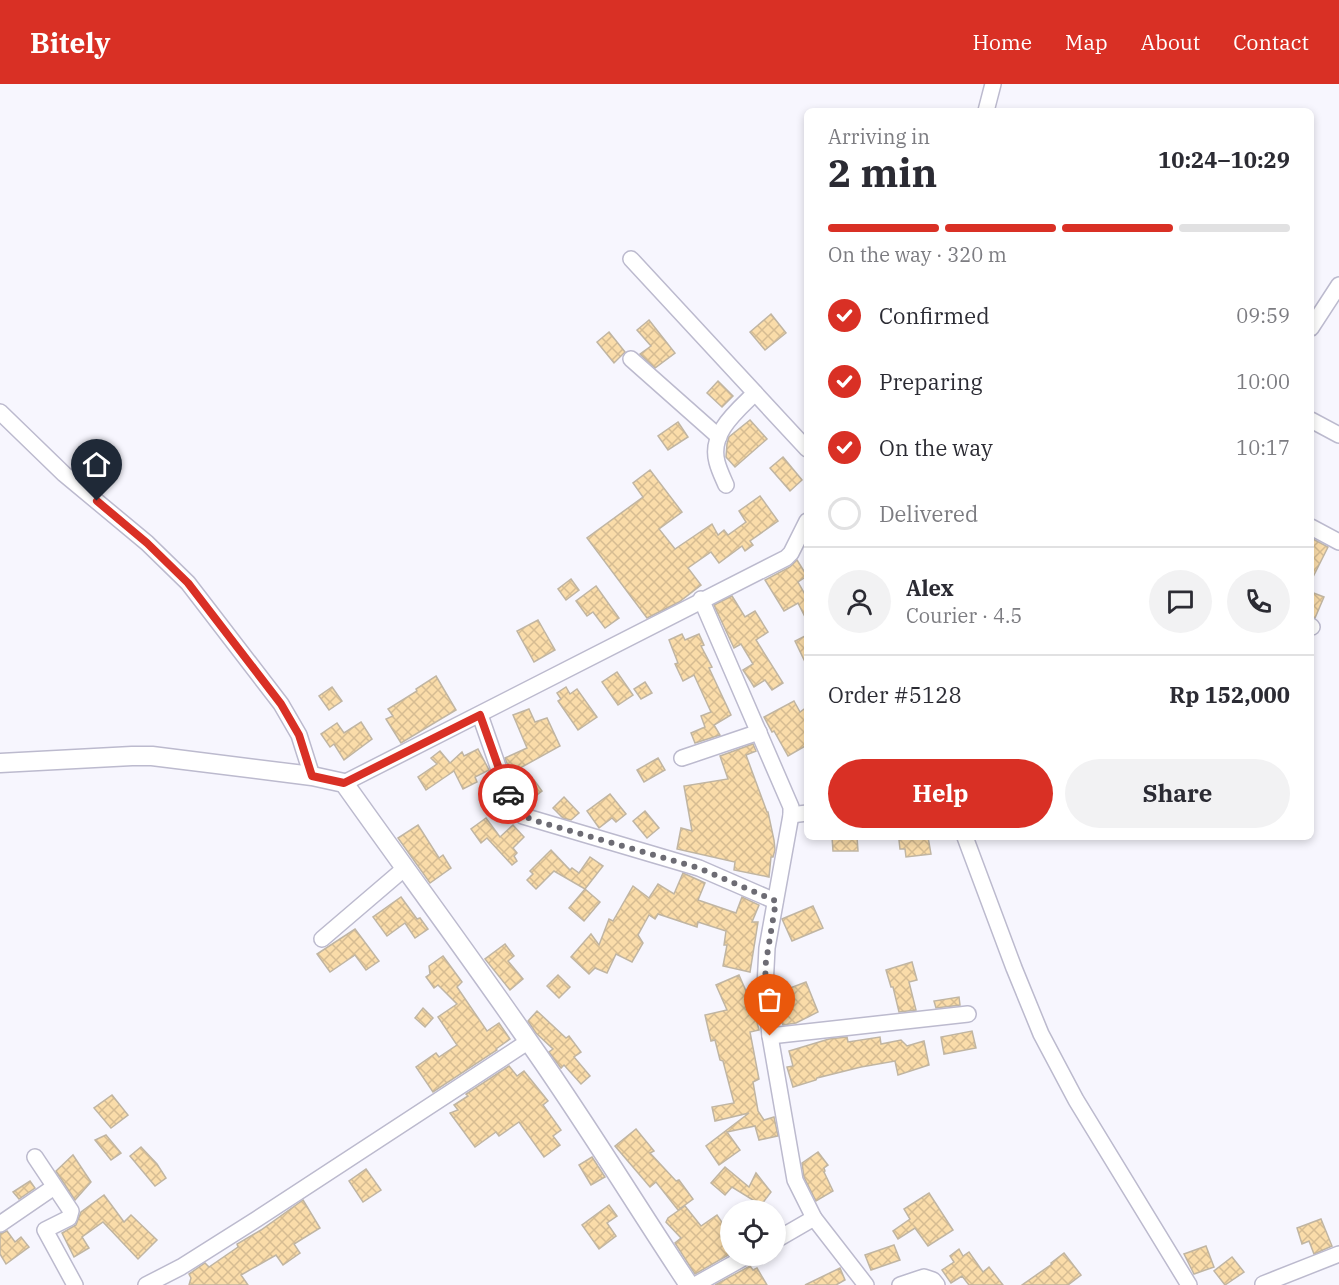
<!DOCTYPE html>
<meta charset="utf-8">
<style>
body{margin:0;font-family:"IBM Plex Serif",serif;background:#f2f2f3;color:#2b2b33;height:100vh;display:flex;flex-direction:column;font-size:22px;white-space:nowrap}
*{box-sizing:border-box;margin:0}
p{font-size:20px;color:#7c7c81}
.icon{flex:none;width:33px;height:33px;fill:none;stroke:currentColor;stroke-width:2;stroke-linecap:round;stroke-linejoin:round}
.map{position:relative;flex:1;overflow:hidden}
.panel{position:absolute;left:804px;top:24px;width:510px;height:732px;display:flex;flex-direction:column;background:#fff;border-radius:9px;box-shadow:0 3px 9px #0003}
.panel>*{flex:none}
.buttons{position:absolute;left:720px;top:1116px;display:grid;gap:12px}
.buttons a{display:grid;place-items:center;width:66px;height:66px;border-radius:50%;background:#fff;box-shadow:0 3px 9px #0003;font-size:30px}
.pin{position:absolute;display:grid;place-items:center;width:51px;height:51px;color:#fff;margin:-62px -26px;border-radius:50% 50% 50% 0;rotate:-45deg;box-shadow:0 0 6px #0007}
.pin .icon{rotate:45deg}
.courier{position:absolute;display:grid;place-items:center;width:60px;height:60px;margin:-30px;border:4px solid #d93025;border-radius:50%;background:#fff;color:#222;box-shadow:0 2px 8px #0007}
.head em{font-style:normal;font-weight:800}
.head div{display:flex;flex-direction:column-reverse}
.head{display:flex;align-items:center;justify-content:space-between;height:102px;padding:0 24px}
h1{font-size:39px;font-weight:800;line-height:45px}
.bar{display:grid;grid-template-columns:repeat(4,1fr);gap:9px 6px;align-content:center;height:72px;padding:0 24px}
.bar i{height:8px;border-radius:4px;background:#e1e1e2}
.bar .current{background:#d93025}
.bar p{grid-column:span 4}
.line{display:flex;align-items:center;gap:15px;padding:0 24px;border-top:2px solid #e1e1e2}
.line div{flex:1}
.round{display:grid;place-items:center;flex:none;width:63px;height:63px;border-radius:32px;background:#f2f2f3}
ol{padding:0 24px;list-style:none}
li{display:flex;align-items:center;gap:18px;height:66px}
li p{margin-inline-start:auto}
li .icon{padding:6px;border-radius:50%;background:#d93025;color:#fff;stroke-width:4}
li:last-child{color:#7c7c81}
li i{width:33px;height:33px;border:3px solid #e1e1e2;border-radius:50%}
.cta{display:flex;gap:12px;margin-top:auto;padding:12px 24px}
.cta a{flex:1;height:69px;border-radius:36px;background:#d93025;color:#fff;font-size:24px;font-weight:800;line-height:69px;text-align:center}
.cta a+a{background:#f2f2f3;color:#2b2b33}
header{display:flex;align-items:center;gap:36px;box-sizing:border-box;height:84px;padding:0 30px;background:#d93025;color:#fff}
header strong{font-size:28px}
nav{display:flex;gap:33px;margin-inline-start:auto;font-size:21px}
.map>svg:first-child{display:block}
.building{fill:url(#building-cross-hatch);stroke:#c0b5a2;stroke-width:1.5}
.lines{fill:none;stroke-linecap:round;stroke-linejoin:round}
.minor-casing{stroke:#bcbace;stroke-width:18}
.tertiary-casing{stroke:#bcbace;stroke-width:21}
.minor{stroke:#fff;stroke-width:15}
.tertiary{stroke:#fff;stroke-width:18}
.done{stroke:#6d6c74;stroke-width:6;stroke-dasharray:0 10.8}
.route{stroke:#d93025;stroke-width:8}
</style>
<header>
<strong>Bitely</strong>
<nav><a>Home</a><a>Map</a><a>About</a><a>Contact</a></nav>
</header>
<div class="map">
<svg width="1339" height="1201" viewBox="0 0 1339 1201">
<defs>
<pattern id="building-cross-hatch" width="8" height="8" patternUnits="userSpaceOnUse" patternTransform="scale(1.5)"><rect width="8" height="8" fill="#fadca9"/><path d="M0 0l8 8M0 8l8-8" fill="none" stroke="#d6bc92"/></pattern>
</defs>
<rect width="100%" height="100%" fill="#f7f6fe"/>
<g class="building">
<path d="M771 230 786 249 765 266 750 248Z"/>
<path d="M649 236 675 269 655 284 640 270 651 262 637 246Z"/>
<path d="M609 248 625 268 614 279 597 258Z"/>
<path d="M718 297 733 312 722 323 707 309Z"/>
<path d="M750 336 767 355 735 383 726 373 727 360 729 353Z"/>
<path d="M678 338 688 353 668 366 658 352Z"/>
<path d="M783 373 802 396 790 407 770 384Z"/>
<path d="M650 386 682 428 659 445 675 465 712 440 718 451 724 446 728 451 746 438 739 427 760 412 778 437 750 457 753 461 745 467 742 462 719 479 711 468 688 484 701 501 679 518 647 534 587 454 643 413 633 399Z"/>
<path d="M1311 454 1328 463 1311 497Z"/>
<path d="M797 476 807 492 798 498 807 514V537L798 519 784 527 765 496 790 483Z"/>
<path d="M571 495 579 506 566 516 558 505Z"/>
<path d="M596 502 619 534 605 544 593 528 587 532 576 517Z"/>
<path d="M1311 508 1324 513 1315 534 1311 532Z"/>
<path d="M732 512 745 533 755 527 768 548 756 556 783 599 772 606 765 596 754 603 751 598 743 586 753 580 741 560 734 564 714 521Z"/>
<path d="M538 536 555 566 534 578 517 547Z"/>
<path d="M682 550 685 556 699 550 704 561 701 562 712 583 709 584 731 631 714 641 720 651 695 659 691 649 705 643 701 632 711 628 694 591 683 597 675 580 678 579 669 556Z"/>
<path d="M807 551V582L795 557Z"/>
<path d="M617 588 633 611 618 621 602 598Z"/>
<path d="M436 592 456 626 401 659 386 635 393 632 388 625 417 607 416 605Z"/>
<path d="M645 598 652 609 641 615 634 605Z"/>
<path d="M332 603 342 617 329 626 319 612Z"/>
<path d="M566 603 570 610 577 605 597 633 578 646 558 617 561 615 557 609Z"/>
<path d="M794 617 800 628 807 623V661L788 672 774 647 772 648 764 633Z"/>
<path d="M529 625 535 638 547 634 560 662 511 689 505 674 527 664 513 631Z"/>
<path d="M361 638 372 655 344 676 334 660 330 663 321 650 337 639 344 649Z"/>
<path d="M753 660 756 667 746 671 767 728H768L774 756 775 766 773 773H771L769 793 734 786 735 778 677 765 681 744 692 747 684 702 728 695 720 672Z"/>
<path d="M478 665 489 686 475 693 477 698 463 705 454 687 426 706 418 693 437 680 431 674 440 667 450 679 462 668 464 672Z"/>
<path d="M658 674 665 686 644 698 637 686Z"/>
<path d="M534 696 542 707 525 720 517 708Z"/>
<path d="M610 710 626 730 616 738 612 734 599 744 587 727Z"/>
<path d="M564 713 579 729 571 736 563 734 553 724Z"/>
<path d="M645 727 659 744 647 754 633 737Z"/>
<path d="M486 734 500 753 513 741 524 753 513 764 517 769 514 772 517 777 512 781 487 754 481 759 471 745Z"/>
<path d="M418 741 439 774 443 771 451 784 430 799 398 754Z"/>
<path d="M832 753H857L858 767H833Z"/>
<path d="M903 753H928L931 770 906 773 905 765H900L899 756 904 755Z"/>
<path d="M551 766 570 786 572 784 579 789 590 773 603 782 585 805 554 787 536 805 527 796 533 790 530 787Z"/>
<path d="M683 789 705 799 698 816 736 829 742 813 759 821 752 838H758L750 888 723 882 727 861H724L726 847 698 838 697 843 658 830 655 835 649 831 638 851 643 859 632 878 616 870 607 889 595 884 589 890 571 873 591 850 599 861 609 835 613 837 633 802 649 814 658 800 674 810Z"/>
<path d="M585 805 600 818 584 837 569 824Z"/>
<path d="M401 813 417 835 420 834 428 845 415 854 405 839 387 852 373 833Z"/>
<path d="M813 822 823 844 792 857 782 835Z"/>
<path d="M355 845 379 877 366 886 355 871 330 888 317 870Z"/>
<path d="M505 860 514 872 508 877 523 895 510 906 485 875Z"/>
<path d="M443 872 462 898 457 903 487 947 499 939 510 955 496 965 497 966 433 1008 416 983 436 969 439 973 457 961 438 933 457 920 438 901 434 904 426 893 430 890 429 882Z"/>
<path d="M912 878 917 896 909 898 916 926 899 928 893 903H891L886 886Z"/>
<path d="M558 891 570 903 559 914 547 902Z"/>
<path d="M739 891 753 923 759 946 750 948 759 995 753 998 758 1027 764 1036 774 1033 778 1052 759 1056 755 1042 727 1048 740 1066 719 1081 706 1062 749 1029 715 1037 712 1023 734 1019 723 977 720 976 715 956 711 957 705 931 727 926 716 901Z"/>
<path d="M806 898 818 928 796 939 783 941 779 933 785 930 777 909Z"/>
<path d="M959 913 960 921 936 924 934 917Z"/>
<path d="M423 924 433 934 425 943 415 934Z"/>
<path d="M537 927 566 954 569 952 581 968 574 973 590 992 581 1000 564 981 561 984 549 968 553 965 536 949 528 937Z"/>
<path d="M972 947 976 964 944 970 941 953Z"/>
<path d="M847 953 848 958 880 953 881 960 901 956 907 962 924 957 929 981 898 991 895 977 861 983 817 994 816 996 793 1003 787 983 793 982 789 967 829 955Z"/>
<path d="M509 982 517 992 524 987 548 1017 543 1021 561 1046 553 1052 560 1061 544 1073 519 1038 499 1052 496 1048 475 1063 450 1029 458 1026 454 1021 468 1012 466 1010Z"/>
<path d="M112 1011 128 1031 111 1044 94 1024Z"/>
<path d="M636 1045 654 1067 650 1069 676 1097 679 1096 693 1115 678 1126 656 1098 650 1103 615 1062Z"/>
<path d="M106 1051 121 1069 111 1076 95 1056Z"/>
<path d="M141 1063 157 1080 166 1094 155 1102 130 1072Z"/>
<path d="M818 1068 828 1081 824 1084 825 1087 824 1088 833 1107 816 1117 804 1093 802 1079Z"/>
<path d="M73 1071 91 1098 75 1116 56 1087Z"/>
<path d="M592 1073 605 1093 591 1101 579 1081Z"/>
<path d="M725 1083 749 1103 756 1089 771 1108 761 1121 732 1103 725 1111 711 1099Z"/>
<path d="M366 1085 381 1106 363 1118 349 1097Z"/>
<path d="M30 1097 35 1104 19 1115 13 1108Z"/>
<path d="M929 1109 953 1146 928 1162 915 1144 898 1155 893 1147 910 1135 904 1125Z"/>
<path d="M104 1111 124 1138 131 1131 157 1156 138 1175 103 1138 82 1153 89 1164 74 1173 62 1149 76 1141 81 1128Z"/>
<path d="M303 1116 320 1144 294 1160 300 1169 283 1181 276 1171 241 1191 248 1201H189L191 1194 189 1190 205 1179 209 1183 238 1163 237 1160 261 1146Z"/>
<path d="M609 1121 617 1132 607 1139 616 1152 599 1165 582 1141Z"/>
<path d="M685 1122 701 1142 717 1131 730 1150V1170L695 1190 675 1159 681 1154 666 1138 668 1134Z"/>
<path d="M1321 1135 1332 1162 1314 1170 1309 1157 1302 1160 1297 1144Z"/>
<path d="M7 1147 15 1158 21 1153 29 1163 6 1180 0 1170V1150Z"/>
<path d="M894 1161 900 1176 871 1186 865 1171Z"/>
<path d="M1206 1162 1214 1183 1194 1190 1184 1170Z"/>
<path d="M959 1165 963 1172 969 1168 983 1188 989 1183 1003 1201H969L962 1192 951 1199 942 1186 954 1178 950 1172Z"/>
<path d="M1064 1169 1081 1191 1068 1201H1022L1052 1180 1051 1179Z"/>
<path d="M1232 1173 1244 1188 1225 1201 1214 1187Z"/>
<path d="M750 1182 753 1186 757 1184 767 1201H715Z"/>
<path d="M840 1184 845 1196 836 1201H805Z"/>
</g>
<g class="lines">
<g class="minor-casing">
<g id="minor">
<path d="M986 27 993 0"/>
<path d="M631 175 807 365"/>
<path d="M1311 244 1339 201"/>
<path d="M631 275 719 353"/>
<path d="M0 328 64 390 147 459 188 499 281 620 299 651 312 692"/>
<path d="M1311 336 1339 351"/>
<path d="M726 401C723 394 719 386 717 378 709 349 737 327 755 309"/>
<path d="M1311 443 1339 458"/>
<path d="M701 515 791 723V731L767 864 765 903 770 952 795 1096 814 1134 866 1201"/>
<path d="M1311 542 1312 543"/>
<path d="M480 631 510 717 523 732 699 784 775 817"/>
<path d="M682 674 759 648"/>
<path d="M344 699 786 474 791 469 807 437"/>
<path d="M791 731 807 729"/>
<path d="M965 753 1014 884 1041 950 1076 1016 1189 1201"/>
<path d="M322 855 405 784"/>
<path d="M770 952 968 930"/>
<path d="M35 1073 71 1127 69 1134 45 1146 75 1201"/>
<path d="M0 1140 54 1103"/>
<path d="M776 1156 814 1134"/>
<path d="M1263 1200 1339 1170"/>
<path d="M146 1201 181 1183 257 1135 529 957"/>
<path d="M695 1201 747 1172"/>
<path d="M900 1201 924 1193 933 1196 937 1201"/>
</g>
</g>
<g class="tertiary-casing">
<path id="tertiary" d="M0 679 132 672H152L312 692 344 699C405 785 469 871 529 958 585 1037 635 1120 689 1201"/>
</g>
<use href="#minor" class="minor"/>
<use href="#tertiary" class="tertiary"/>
</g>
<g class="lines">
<path class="done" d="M508 710C513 723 521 731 533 736L699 784 776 817 765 884 770 952"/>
<path class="route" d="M97 417 147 459 188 499 281 620 299 651 312 692 344 699 480 631 508 710"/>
</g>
</svg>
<div class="buttons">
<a><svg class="icon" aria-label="locate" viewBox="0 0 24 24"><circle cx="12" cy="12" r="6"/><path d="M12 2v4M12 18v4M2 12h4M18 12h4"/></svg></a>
</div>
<div class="pin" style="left:770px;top:952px;background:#ea580c"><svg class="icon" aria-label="bag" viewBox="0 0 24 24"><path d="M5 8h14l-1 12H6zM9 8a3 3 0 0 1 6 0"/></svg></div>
<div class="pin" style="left:97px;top:417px;background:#1f2937"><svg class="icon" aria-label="home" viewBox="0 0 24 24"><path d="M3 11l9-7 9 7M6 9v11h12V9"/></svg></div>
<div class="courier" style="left:508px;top:710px"><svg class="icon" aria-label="car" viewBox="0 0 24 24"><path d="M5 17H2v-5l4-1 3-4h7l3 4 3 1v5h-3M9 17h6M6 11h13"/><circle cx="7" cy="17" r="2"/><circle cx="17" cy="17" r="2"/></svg></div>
<section class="panel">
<div class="head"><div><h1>2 min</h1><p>Arriving in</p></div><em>10:24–10:29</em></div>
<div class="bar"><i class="current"></i><i class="current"></i><i class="current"></i><i></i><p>On the way · 320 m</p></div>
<ol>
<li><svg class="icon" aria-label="check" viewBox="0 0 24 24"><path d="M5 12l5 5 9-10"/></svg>Confirmed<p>09:59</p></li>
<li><svg class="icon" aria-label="check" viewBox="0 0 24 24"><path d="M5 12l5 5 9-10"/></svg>Preparing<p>10:00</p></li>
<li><svg class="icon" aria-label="check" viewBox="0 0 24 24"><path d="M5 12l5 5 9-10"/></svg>On the way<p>10:17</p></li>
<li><i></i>Delivered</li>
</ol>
<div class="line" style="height:108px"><a class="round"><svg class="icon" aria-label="person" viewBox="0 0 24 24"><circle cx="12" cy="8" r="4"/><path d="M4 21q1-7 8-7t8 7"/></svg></a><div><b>Alex</b><p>Courier · 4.5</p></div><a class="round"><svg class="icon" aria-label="chat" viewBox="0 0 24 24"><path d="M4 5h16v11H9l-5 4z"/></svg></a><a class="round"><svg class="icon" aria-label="phone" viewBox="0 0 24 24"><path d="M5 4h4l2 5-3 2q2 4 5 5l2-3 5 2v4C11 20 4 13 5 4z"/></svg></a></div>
<div class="line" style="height:78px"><div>Order #5128</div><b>Rp 152,000</b></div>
<div class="cta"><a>Help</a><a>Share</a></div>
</section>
</div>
